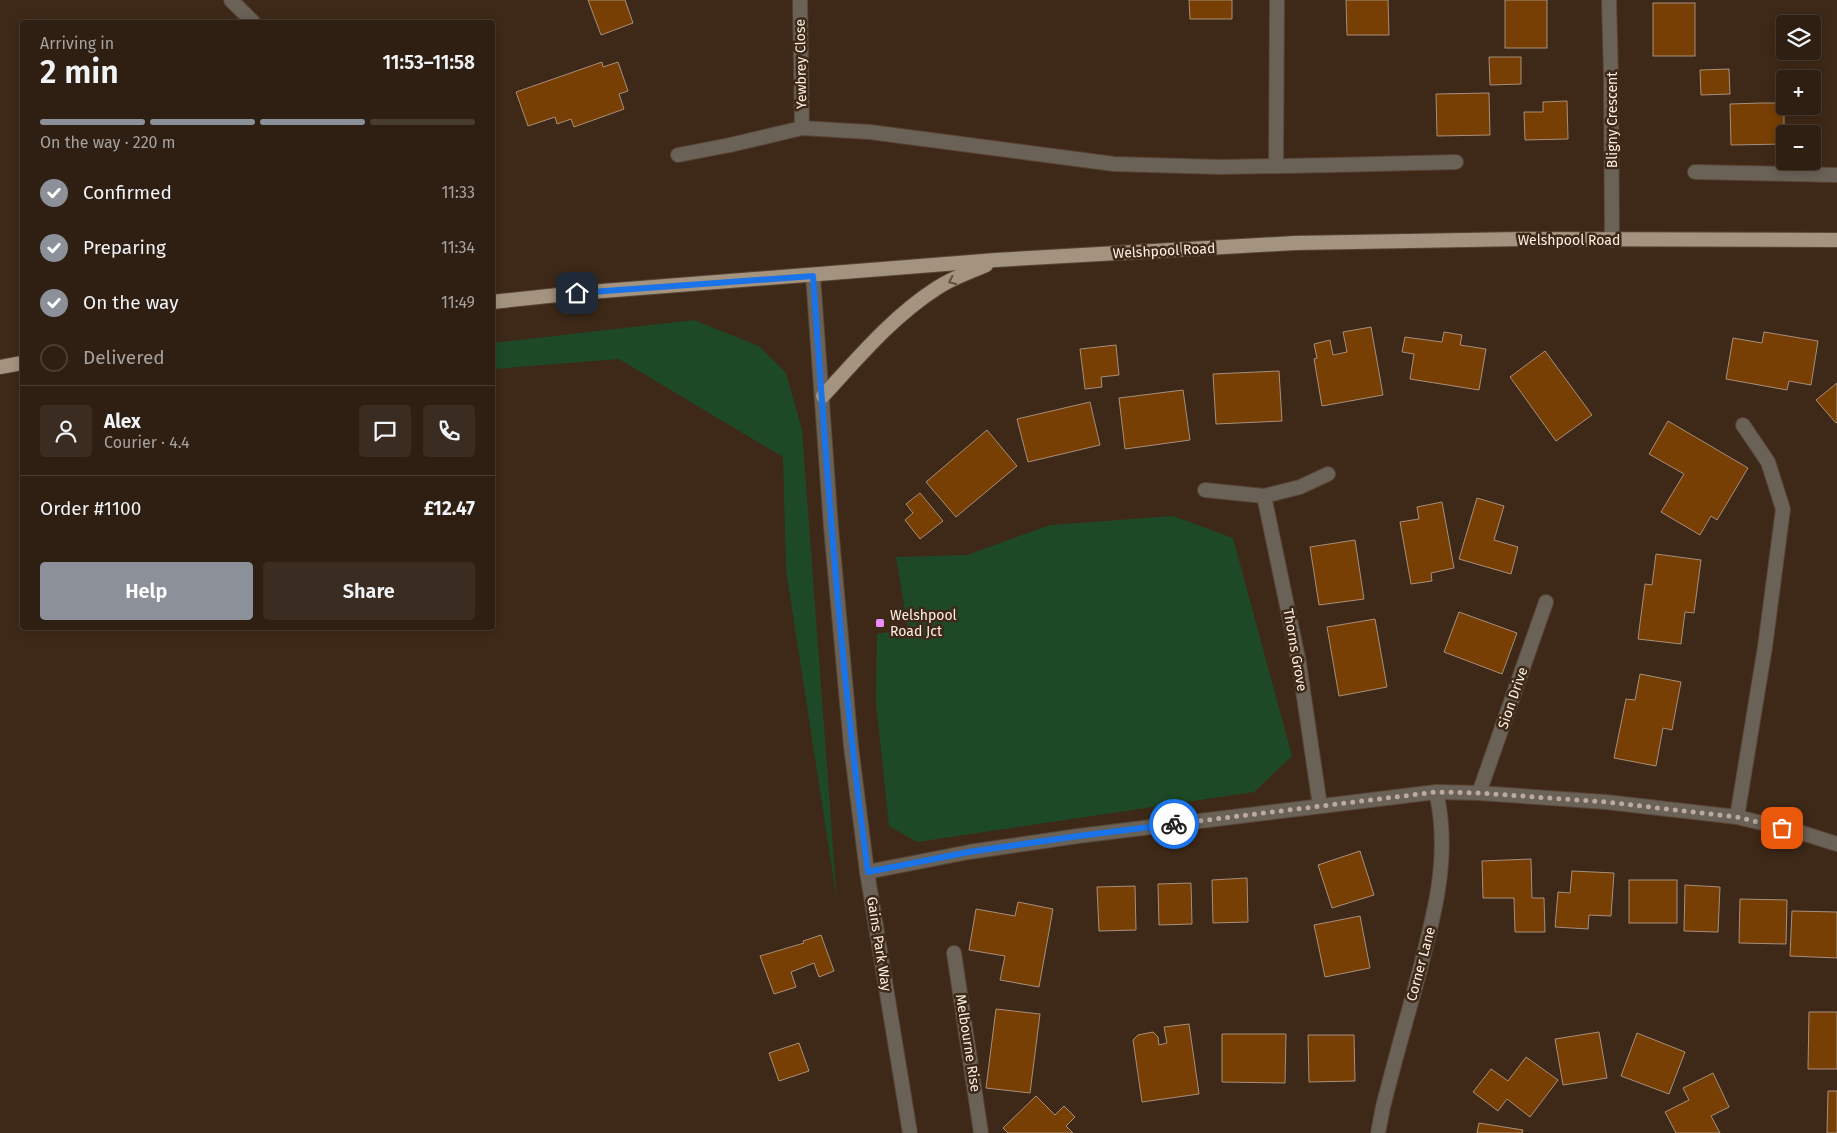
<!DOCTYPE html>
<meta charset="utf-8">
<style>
body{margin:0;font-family:"Fira Sans",sans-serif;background:#3a2c20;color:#f1f3f6;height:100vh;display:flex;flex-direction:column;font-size:19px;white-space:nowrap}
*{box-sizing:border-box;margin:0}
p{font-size:16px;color:#a7a29f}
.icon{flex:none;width:28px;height:28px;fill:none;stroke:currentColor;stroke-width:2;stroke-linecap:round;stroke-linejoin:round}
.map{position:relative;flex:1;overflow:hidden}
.sheet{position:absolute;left:20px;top:20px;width:475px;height:610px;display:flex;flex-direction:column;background:#2e1f12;border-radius:5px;box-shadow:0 2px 12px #0003,0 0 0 1px #493d32}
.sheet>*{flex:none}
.fabs{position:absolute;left:1776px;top:15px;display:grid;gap:10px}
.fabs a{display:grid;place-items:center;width:45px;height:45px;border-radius:5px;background:#2e1f12;box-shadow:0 2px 12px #0003,0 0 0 1px #493d32;font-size:25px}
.pin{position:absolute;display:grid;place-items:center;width:42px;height:42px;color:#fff;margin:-21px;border-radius:10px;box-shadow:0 2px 8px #0006}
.courier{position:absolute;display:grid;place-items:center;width:50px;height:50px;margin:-25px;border:4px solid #1a73e8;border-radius:50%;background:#fff;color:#222;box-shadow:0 1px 6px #0007}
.head em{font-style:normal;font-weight:600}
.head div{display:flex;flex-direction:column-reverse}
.head{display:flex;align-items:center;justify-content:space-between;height:85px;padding:0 20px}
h1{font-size:32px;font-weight:600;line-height:38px}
.bar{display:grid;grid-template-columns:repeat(4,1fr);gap:8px 5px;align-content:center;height:60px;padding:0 20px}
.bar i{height:6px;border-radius:4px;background:#493d32}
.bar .current{background:#8c9099}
.bar p{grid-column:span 4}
.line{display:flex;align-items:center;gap:12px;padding:0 20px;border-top:1px solid #493d32}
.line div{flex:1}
.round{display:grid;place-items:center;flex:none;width:52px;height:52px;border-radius:5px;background:#3a2c20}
ol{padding:0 20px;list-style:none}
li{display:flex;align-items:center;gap:15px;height:55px}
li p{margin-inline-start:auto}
li .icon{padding:5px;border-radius:50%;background:#8c9099;color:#fff;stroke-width:4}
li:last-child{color:#a7a29f}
li i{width:28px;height:28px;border:2px solid #493d32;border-radius:50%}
.action{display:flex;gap:10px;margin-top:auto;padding:10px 20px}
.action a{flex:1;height:58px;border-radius:5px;background:#8c9099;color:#fff;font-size:20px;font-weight:600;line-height:58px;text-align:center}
.action a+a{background:#3a2c20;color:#f1f3f6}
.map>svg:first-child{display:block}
.green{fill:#1e4927}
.building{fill:#773f03;stroke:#a88e7b}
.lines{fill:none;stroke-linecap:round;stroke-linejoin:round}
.service-casing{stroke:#594535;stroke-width:16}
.minor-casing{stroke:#594535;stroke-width:16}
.tertiary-casing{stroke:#594535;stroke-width:16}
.primary-casing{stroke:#594535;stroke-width:16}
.service{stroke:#6a6157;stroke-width:14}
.minor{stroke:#6a6157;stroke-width:14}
.tertiary{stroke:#6a6157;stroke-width:14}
.primary{stroke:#a4947f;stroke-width:14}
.oneway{stroke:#624e3c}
.done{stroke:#bbaa9d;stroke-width:5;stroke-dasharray:0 9}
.route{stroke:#1a73e8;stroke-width:6}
.poi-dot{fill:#eb8dfc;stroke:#3e2918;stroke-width:2}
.labels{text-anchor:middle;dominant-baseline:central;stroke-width:5;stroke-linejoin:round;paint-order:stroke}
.street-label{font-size:14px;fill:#fef0e5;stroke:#3e2918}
.poi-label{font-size:14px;fill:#fef0e5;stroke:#3e2918;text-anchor:start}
</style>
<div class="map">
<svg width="1837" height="1133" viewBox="0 0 1837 1133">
<rect width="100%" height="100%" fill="#3e2918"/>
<g class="green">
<path d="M694 320 759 346 786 373 802 430 837 901 786 570 783 457 619 359 493 369V343Z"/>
<path d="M1173 516 1233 538 1292 756 1254 792 917 842 889 826 876 702 877 634 908 629 896 557 967 555 1050 525Z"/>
</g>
<g class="building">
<path d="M588 0H625L633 23 601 35Z"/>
<path d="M1189 0H1232V19H1190Z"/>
<path d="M1346 0H1388L1389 35H1347Z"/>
<rect x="1505" y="0" width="42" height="48"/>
<rect x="1653" y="3" width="42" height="53"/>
<path d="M1489 57H1521V84L1490 85Z"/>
<path d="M602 62 603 67 618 62 628 91 619 94 624 109 574 127 571 119 557 124 555 117 528 126 516 92Z"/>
<path d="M1729 69 1730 94 1701 95 1700 70Z"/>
<path d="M1489 93 1490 135 1437 136 1436 94Z"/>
<path d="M1567 101 1568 139 1525 140 1524 112H1543V102Z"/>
<path d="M1761 103H1784V144L1731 145 1730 104Z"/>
<path d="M1371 327 1383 395 1322 406 1314 359 1317 358 1314 344 1330 340 1333 355 1347 352 1343 332Z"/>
<path d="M1444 332 1462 335 1460 345 1486 349 1479 390 1410 379 1414 354 1402 352 1405 337 1442 342Z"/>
<path d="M1764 332 1818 341 1811 385 1789 381 1787 390 1726 379 1733 338 1762 343Z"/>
<path d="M1116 345 1119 375 1101 377 1102 387 1085 389 1080 349Z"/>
<path d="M1545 351 1592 415 1556 441 1510 377Z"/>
<path d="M1279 371 1282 421 1216 424 1213 374Z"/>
<path d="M1837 383V422L1836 423 1816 400Z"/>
<path d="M1183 390 1190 440 1125 449 1119 398Z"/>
<path d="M1090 402 1100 445 1028 462 1017 419Z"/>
<path d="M1668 421 1748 468 1717 520 1711 516 1700 535 1661 512 1684 474 1649 454Z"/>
<path d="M987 430 1017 466 956 517 926 482Z"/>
<path d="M920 493 943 521 920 539 905 520 913 513 906 504Z"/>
<path d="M1477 498 1504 506 1494 540 1518 547 1511 574 1459 559Z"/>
<path d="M1442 502 1454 568 1431 573 1432 581 1411 584 1400 522 1419 519 1417 507Z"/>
<path d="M1355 540 1364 599 1319 605 1310 547Z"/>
<path d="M1656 554 1701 560 1694 613 1685 612 1681 644 1638 639 1645 584 1652 585Z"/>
<path d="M1459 612 1517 633 1502 674 1444 652Z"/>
<path d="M1375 619 1387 687 1339 696 1327 627Z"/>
<path d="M1640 674 1681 682 1672 730 1663 728 1656 766 1614 758 1626 699 1635 700Z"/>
<path d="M1360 851 1374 895 1332 908 1318 865Z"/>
<path d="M1531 859 1532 898H1544L1545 932H1515L1514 898H1483L1482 861Z"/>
<path d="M1572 871 1614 873 1611 916 1589 915 1588 929 1555 927 1558 892 1570 893Z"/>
<path d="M1247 878 1248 922 1213 923 1212 880Z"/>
<rect x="1629" y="880" width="48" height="43"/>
<path d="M1191 883 1192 924 1159 925 1158 884Z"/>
<path d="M1685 885 1720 887 1718 932 1684 931Z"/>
<path d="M1135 886 1136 930 1099 931 1097 887Z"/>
<path d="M1740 899 1787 900 1786 944 1739 943Z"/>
<path d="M1018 902 1053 909 1039 987 1000 980 1005 956 969 950 976 909 1015 916Z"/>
<path d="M1792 911 1837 912V958L1790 956Z"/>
<path d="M1360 916 1370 968 1325 977 1314 925Z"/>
<path d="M821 935 834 971 819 977 814 963 791 972 796 987 774 994 760 956 804 943 803 941Z"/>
<path d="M996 1009 1040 1014 1030 1093 986 1088Z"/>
<path d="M1809 1012H1837V1069H1808Z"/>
<path d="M1189 1024 1199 1094 1142 1102 1133 1040 1138 1035 1153 1032 1158 1037 1159 1045 1167 1043 1164 1027Z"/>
<path d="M1599 1032 1607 1078 1563 1085 1555 1039Z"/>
<path d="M1637 1033 1685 1052 1669 1094 1621 1076Z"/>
<path d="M1222 1034H1286L1285 1083 1222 1082Z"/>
<path d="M1308 1035H1354L1355 1081 1309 1082Z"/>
<path d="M799 1043 809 1071 779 1081 769 1053Z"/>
<path d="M1526 1057 1558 1080 1530 1117 1507 1099 1498 1111 1473 1092 1491 1069 1508 1081Z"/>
<path d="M1713 1073 1729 1107 1711 1116 1720 1133H1676L1665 1112 1689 1100 1683 1088Z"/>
<path d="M1828 1091H1837V1133H1827Z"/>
<path d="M1036 1096 1055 1115 1064 1106 1075 1117 1066 1126 1073 1133H1008L1003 1128Z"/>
<path d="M1479 1123 1523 1130 1522 1133H1477Z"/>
</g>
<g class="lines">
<g class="service-casing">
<g id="service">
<path d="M870 132 1114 164 1221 167"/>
<path d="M678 155 730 145"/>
<path d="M1334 165 1456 162"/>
<path d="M1695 172 1836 175"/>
<path d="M1743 425 1768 462 1783 509 1765 647"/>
<path d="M954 953 981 1133"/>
</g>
</g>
<g class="minor-casing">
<g id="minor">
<path d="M231 0 253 22"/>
<path d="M800 0 802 128"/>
<path d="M1609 0 1611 77 1612 240"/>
<path d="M730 145 802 128 870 132"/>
<path d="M1276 166 1277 0"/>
<path d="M1221 167 1334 165"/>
<path d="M1836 175H1837"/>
<path d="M1205 490 1264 496 1299 663 1320 806"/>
<path d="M1264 496 1300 487 1328 474"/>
<path d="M1479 793 1546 602"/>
<path d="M1737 817 1765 647"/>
<path d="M867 872 969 852 1078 836 1436 792 1479 793 1606 802 1737 817 1796 831 1837 844"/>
<path d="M1378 1133 1383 1107C1393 1067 1404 1028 1415 988 1432 924 1452 858 1436 792"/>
</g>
</g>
<g class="tertiary-casing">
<path id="tertiary" d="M813 276 831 527 851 746 867 872 910 1133"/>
</g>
<g class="primary-casing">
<g id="primary">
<path d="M492 302 577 293 996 260 1295 243 1523 239 1837 240"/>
<path d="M0 367 22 363"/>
<path d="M823 396C858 358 893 316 937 288 952 278 970 272 986 265"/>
</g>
</g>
<use href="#service" class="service"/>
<use href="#minor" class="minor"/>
<use href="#tertiary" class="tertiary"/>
<use href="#primary" class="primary"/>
</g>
<defs><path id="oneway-chevron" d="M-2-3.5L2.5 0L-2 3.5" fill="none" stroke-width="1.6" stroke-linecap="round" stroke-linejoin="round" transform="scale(1.25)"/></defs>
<use class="oneway" href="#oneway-chevron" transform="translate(952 281) rotate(155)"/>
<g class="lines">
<path class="done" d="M1174 824 1436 792 1479 793 1606 802 1737 817 1782 828"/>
<path class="route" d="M577 293 813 276C827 475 841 674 868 872L969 852 1078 836 1174 824"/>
</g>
<rect class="poi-dot" x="875" y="618" width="10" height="10" rx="2.5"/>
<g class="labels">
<g class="street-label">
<text transform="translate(801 64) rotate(-91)">Yewbrey Close</text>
<text transform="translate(1612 120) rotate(-90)">Bligny Crescent</text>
<text x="1569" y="240">Welshpool Road</text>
<text transform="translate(1164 251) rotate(-3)">Welshpool Road</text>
<text transform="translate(1295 650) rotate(80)">Thorns Grove</text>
<text transform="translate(1513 698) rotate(-71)">Sion Drive</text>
<text transform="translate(879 944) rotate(81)">Gains Park Way</text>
<text transform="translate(1421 964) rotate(-75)">Corner Lane</text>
<text transform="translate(968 1043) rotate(81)">Melbourne Rise</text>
</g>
<g class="poi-label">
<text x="890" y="615">Welshpool<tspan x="890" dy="16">Road Jct</tspan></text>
</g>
</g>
</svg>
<div class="fabs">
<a><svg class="icon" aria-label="layers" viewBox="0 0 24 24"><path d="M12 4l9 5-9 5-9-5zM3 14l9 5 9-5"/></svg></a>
<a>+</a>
<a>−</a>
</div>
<div class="pin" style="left:1782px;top:828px;background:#ea580c"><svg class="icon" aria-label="bag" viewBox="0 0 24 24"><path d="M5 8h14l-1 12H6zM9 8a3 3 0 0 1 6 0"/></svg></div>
<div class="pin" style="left:577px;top:293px;background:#1f2937"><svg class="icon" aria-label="home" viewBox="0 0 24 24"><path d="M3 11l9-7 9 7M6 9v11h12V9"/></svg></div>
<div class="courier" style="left:1174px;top:824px"><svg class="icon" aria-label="bike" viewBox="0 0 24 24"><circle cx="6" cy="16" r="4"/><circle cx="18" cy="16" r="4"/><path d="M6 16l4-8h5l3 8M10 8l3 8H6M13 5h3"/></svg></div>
<section class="sheet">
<div class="head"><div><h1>2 min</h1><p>Arriving in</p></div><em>11:53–11:58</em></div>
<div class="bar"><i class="current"></i><i class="current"></i><i class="current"></i><i></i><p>On the way · 220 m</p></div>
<ol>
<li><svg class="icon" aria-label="check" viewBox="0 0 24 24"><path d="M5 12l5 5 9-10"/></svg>Confirmed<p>11:33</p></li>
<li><svg class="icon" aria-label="check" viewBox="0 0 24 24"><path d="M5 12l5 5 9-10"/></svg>Preparing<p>11:34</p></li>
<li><svg class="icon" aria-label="check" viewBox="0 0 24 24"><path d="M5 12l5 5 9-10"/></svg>On the way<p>11:49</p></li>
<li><i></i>Delivered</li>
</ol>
<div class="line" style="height:90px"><a class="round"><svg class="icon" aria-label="person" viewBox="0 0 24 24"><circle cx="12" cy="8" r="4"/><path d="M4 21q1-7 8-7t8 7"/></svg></a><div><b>Alex</b><p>Courier · 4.4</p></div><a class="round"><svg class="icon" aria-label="chat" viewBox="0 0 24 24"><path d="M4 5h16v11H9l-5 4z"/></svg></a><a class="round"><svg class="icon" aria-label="phone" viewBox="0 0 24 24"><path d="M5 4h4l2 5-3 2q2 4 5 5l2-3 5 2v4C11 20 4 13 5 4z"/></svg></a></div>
<div class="line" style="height:65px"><div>Order #1100</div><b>£12.47</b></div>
<div class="action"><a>Help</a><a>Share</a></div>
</section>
</div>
